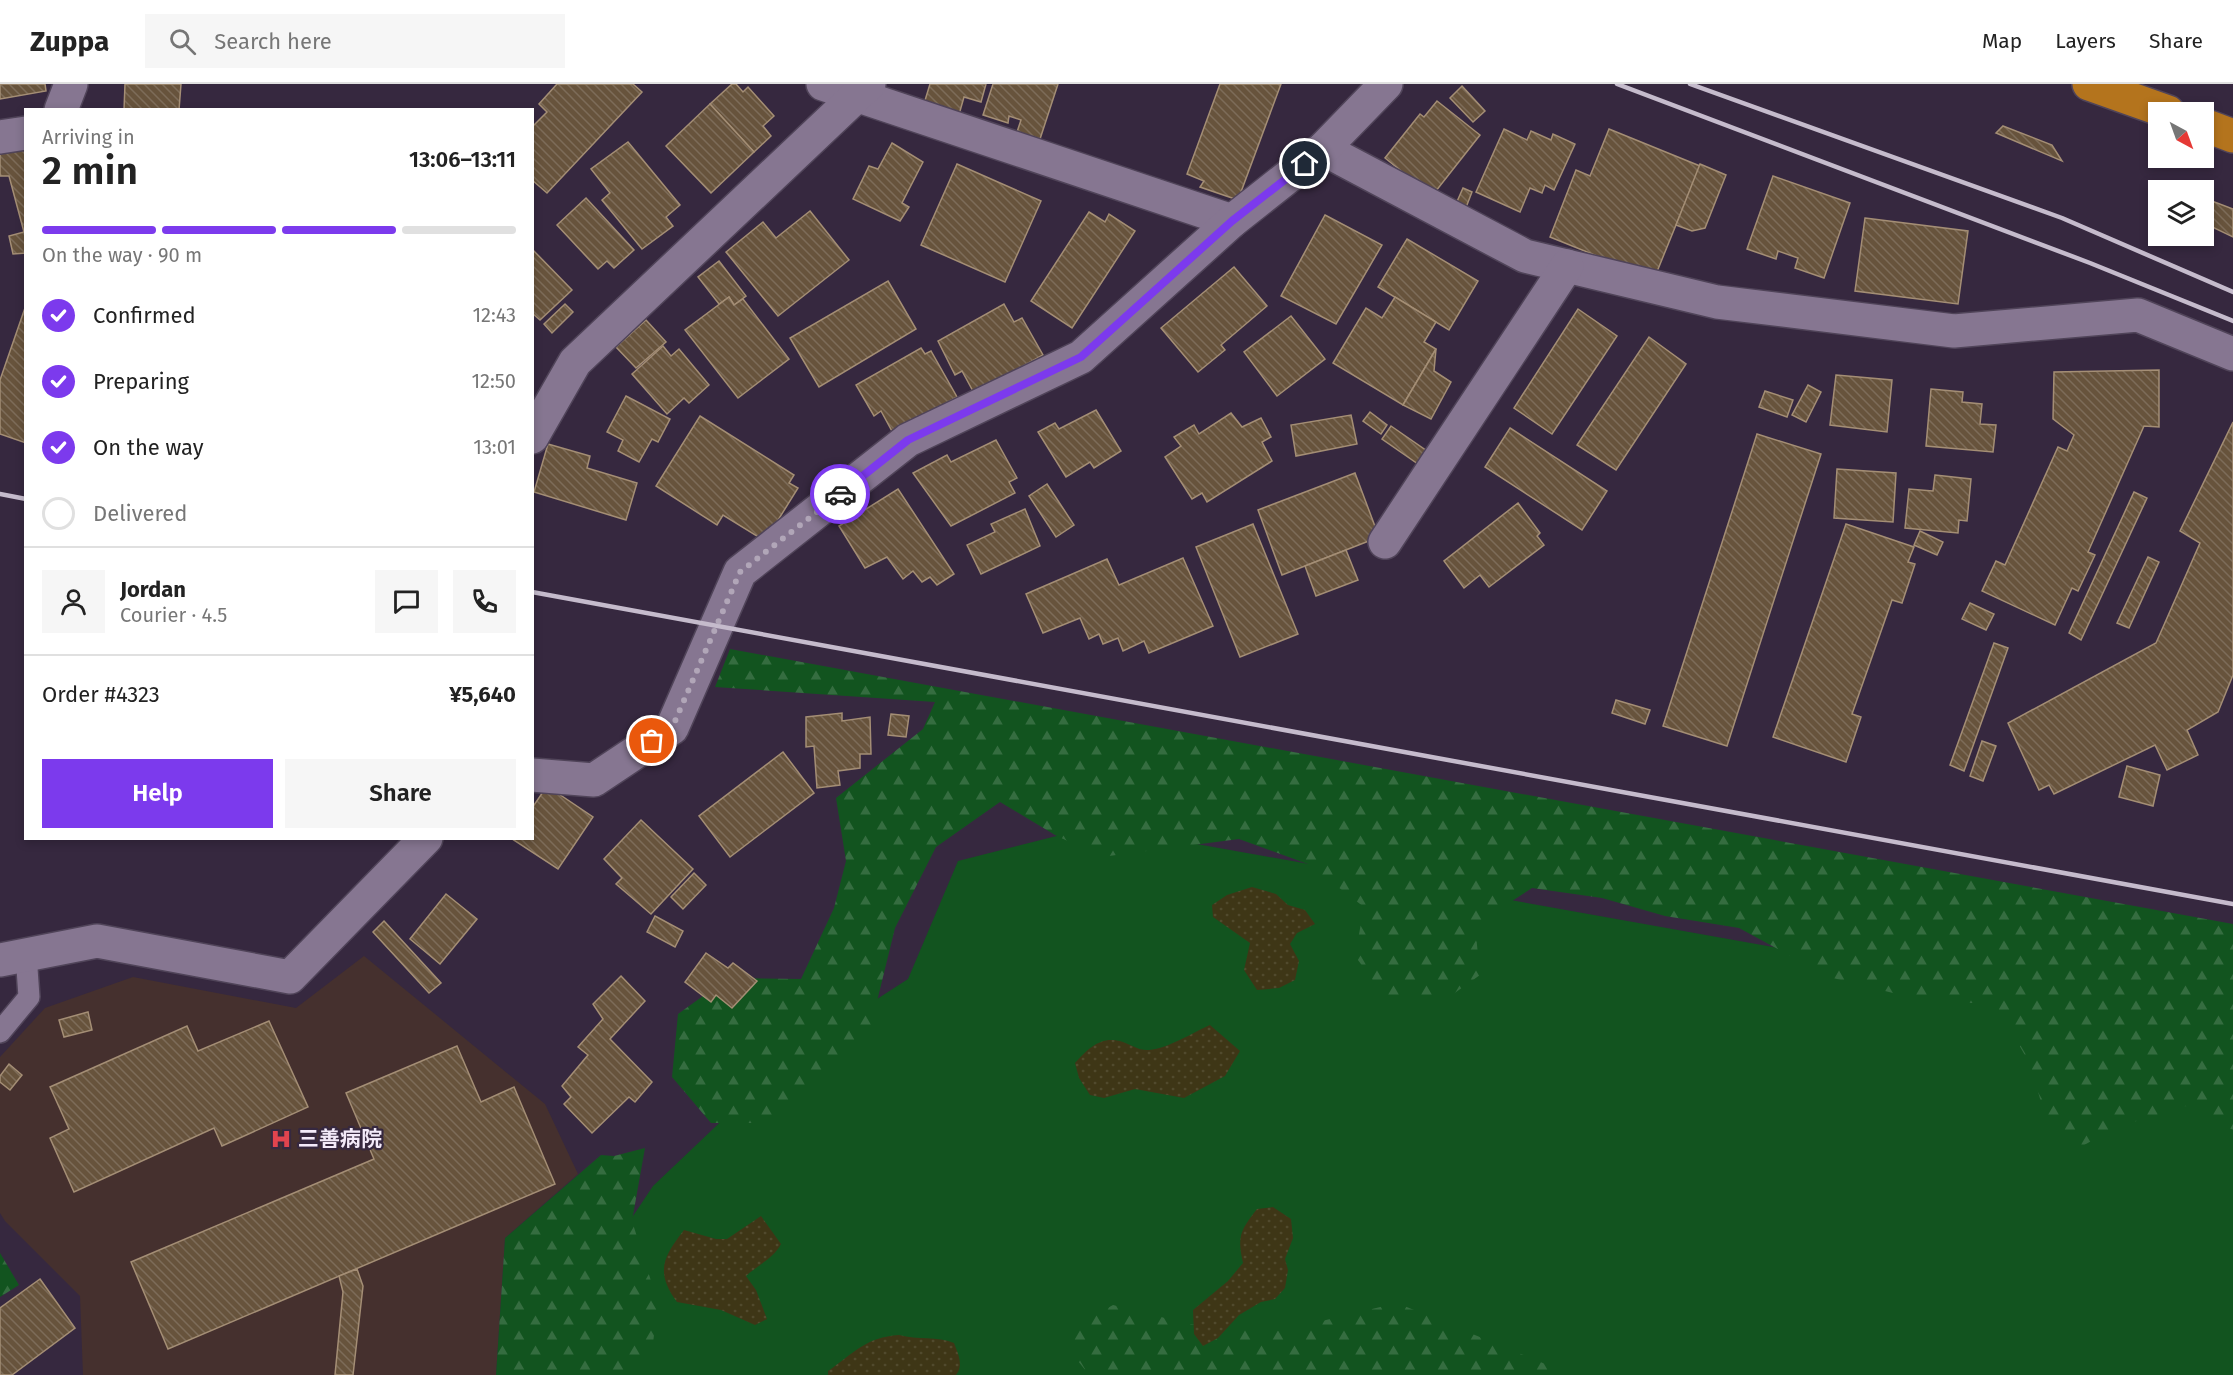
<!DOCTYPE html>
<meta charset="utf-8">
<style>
body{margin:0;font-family:"Fira Sans","Noto Sans JP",sans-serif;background:#f6f6f6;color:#222;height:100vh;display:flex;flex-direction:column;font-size:22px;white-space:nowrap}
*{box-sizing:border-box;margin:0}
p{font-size:20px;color:#767676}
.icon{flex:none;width:33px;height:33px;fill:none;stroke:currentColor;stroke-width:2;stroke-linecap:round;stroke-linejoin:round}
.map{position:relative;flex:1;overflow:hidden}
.drawer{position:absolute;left:24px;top:24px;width:510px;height:732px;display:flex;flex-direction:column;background:#fff;border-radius:0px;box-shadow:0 3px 9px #0003}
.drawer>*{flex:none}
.needle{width:39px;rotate:139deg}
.buttons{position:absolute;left:2148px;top:18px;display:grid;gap:12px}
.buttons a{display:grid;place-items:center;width:66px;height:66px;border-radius:0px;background:#fff;box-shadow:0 3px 9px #0003;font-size:30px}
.pin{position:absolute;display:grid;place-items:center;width:51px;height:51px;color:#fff;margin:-26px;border:3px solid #fff;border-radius:50%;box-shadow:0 2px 6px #0007}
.courier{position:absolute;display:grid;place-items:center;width:60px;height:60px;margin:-30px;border:4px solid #7c3aed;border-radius:50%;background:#fff;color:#222;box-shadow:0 2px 8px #0007}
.summary em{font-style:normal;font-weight:600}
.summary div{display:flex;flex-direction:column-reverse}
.summary{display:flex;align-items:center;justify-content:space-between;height:102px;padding:0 18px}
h1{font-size:39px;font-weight:600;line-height:45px}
.bar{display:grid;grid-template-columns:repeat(4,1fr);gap:9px 6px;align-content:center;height:72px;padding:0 18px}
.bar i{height:8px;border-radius:4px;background:#e0e0e0}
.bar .active{background:#7c3aed}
.bar p{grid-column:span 4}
.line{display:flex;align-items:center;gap:15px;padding:0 18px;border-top:2px solid #e0e0e0}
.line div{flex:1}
.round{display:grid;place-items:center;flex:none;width:63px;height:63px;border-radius:0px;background:#f6f6f6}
ol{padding:0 18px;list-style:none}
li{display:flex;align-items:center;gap:18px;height:66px}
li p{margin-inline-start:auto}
li .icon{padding:6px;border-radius:50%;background:#7c3aed;color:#fff;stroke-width:4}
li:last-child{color:#767676}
li i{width:33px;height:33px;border:3px solid #e0e0e0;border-radius:50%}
.primary-button{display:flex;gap:12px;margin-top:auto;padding:12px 18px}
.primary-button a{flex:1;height:69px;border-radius:0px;background:#7c3aed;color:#fff;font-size:24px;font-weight:600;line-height:69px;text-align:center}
.primary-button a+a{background:#f6f6f6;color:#222}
header{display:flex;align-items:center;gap:36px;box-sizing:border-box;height:84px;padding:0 30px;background:#fff;border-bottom:2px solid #e0e0e0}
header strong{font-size:28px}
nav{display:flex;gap:33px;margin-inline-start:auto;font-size:21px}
.search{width:420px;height:54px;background:#f6f6f6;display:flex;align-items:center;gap:15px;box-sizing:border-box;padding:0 21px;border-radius:0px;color:#767676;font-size:22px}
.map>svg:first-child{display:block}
.medical{fill:#45302e}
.green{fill:#12541f}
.forest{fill:url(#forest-firs)}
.sand{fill:url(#sand-dots)}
.building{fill:url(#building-back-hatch);stroke:#a48e75;stroke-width:1.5}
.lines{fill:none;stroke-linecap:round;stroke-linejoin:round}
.service-casing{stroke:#504459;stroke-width:24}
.minor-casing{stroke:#504459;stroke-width:36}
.trunk-casing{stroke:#504459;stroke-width:36}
.service{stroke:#867691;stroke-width:21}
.minor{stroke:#867691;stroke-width:33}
.trunk{stroke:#b4741d;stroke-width:33}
.rail{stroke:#c5bbcc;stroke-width:4.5}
.done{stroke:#b1a6b8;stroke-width:6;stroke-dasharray:0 10.8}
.route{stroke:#7c3aed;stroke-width:8}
.labels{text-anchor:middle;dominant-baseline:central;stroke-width:4.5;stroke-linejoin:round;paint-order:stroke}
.poi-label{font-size:21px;font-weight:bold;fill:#f3eaf9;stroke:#36283f;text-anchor:start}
</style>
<header>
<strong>Zuppa</strong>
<div class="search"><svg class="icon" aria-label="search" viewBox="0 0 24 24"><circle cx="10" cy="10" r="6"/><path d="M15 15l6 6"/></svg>Search here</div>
<nav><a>Map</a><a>Layers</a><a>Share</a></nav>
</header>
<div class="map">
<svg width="2233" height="1291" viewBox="0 0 2233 1291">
<defs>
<pattern id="forest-firs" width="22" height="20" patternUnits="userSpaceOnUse" patternTransform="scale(1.5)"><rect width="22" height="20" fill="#12541f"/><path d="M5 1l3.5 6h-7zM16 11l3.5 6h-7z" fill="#356d40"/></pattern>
<pattern id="sand-dots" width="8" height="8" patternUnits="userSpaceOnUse" patternTransform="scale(1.5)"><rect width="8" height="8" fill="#3e3616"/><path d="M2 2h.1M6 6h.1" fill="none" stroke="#514a2d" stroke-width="1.8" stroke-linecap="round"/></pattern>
<pattern id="building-back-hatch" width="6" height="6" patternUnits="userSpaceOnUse" patternTransform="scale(1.5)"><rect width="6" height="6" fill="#67533c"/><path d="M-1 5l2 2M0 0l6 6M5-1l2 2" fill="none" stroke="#7d6c59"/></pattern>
</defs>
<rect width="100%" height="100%" fill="#36283f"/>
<path class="medical" d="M364 872 545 1020 578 1090 505 1154 496 1291H83L80 1212 5 1137 0 1129V973L45 924 133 893 296 924Z"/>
<path class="green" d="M1096 742 2053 913 2233 992V1291H604L623 1147 653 1102 792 970 908 895 958 777Z"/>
<g class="forest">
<path d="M730 565 2233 840V1046L2186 1022 2117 1043 2075 1066 2043 1025 2030 980 1996 921 1913 914 1829 893 1739 844 1665 832 1602 814 1532 804 1475 841 1480 891 1449 913 1386 914 1355 872 1364 823 1308 780 1239 755 1101 773 1055 751 1000 718 936 763 895 844 871 942 825 985 777 1039H711L672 993 678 930 728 894 801 895 834 824 846 777 836 714 923 645 935 618 715 603Z"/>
<path d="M645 1064 632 1137 658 1219 652 1267 640 1291H496L505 1154 601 1071 614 1072Z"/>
<path d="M0 1169 19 1201 0 1213Z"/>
<path d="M1397 1219 1572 1291H1093L1086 1287 1058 1252 1113 1221 1189 1240 1280 1247Z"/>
</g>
<g class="sand">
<path d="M1252 803 1276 810 1288 821 1305 826 1315 840 1297 849 1290 860 1299 877 1295 896 1279 904 1257 906 1244 886 1250 859 1213 833 1212 821 1227 811Z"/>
<path d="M1210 941 1240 967 1225 992 1184 1014 1135 1005 1104 1014 1090 1011 1079 994 1075 979C1089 964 1101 951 1123 958 1132 961 1139 967 1149 966 1169 964 1192 949 1210 941Z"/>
<path d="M1273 1123 1291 1135 1293 1154 1285 1175 1288 1186 1285 1204 1275 1215 1261 1218 1239 1231 1218 1254 1203 1262 1194 1250 1193 1226 1228 1197 1243 1179C1237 1152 1240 1147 1257 1125Z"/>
<path d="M761 1132 781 1160C773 1175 759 1180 746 1192L756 1206 767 1235 755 1241 721 1226 677 1218C655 1188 663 1173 684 1146L716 1155H727Z"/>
<path d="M899 1251C918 1256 937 1252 954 1259 958 1269 964 1282 956 1291H828V1287C854 1269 866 1253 899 1251Z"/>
</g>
<g class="building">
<path d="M0 0H45L46 7 0 15Z"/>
<path d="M125 0H181L179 26H124Z"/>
<path d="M557 0H633L642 8 547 109 532 96V43L547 28 539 20Z"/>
<path d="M732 0H736L743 8 748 3 774 32 763 42 771 52 754 68 710 20Z"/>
<path d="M930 0H986L981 18 964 13 958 34 923 23Z"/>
<path d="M993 0H1058L1040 55 1017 48 1021 36 1009 32 1008 39 983 31Z"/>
<path d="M1220 0H1281L1238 116 1200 103 1204 97 1187 90Z"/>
<path d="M1462 2 1485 27 1473 38 1450 14Z"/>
<path d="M1437 17 1480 51 1432 112 1385 74 1420 30 1424 33Z"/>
<path d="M710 20 754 68 711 109 666 62Z"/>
<path d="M2003 42 2052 61 2062 77 1996 49Z"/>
<path d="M1504 45 1527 56 1531 47 1551 56 1553 50 1575 60 1554 106 1545 101 1542 109 1530 104 1520 128 1476 108Z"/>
<path d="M1609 45 1700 82 1654 195 1550 153 1576 86 1590 92Z"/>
<path d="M628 58 680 121 666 133 673 142 642 165 602 116 610 109 591 85Z"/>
<path d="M892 59 923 78 902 119 909 123 900 137 853 115 869 82 878 85Z"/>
<path d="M26 63V169L13 170 9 152 24 148 9 92H0V69Z"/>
<path d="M957 80 1041 117 1005 198 921 161Z"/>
<path d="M1700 80 1726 91 1705 144 1692 147 1676 141Z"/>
<path d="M1773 92 1850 119 1824 194 1795 184 1798 174 1778 167 1776 175 1747 165Z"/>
<path d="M1463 104 1472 108 1465 126 1455 122Z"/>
<path d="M586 114 634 166 614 184 607 177 598 185 557 141Z"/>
<path d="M2204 114 2233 125V153L2204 139Z"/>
<path d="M810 127 849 176 778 232 726 168 763 138 776 154Z"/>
<path d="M1089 128 1105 138 1109 130 1135 147 1072 244 1031 217Z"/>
<path d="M1325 131 1382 161 1336 240 1281 212Z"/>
<path d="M1865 134 1968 147 1958 220 1855 207Z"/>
<path d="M1407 155 1478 197 1449 246 1378 203Z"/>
<path d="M532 165 572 206 540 236 532 229Z"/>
<path d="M719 177 746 212 734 221 729 213 719 220 698 193Z"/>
<path d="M1234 183 1267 222 1221 261 1225 266 1198 288 1161 244Z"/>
<path d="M888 197 916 245 819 303 790 254Z"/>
<path d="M729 213 734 221 743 215 789 275 738 314 685 246Z"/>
<path d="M1395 213 1436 238 1424 258 1436 265 1403 321 1333 279 1366 224 1382 234Z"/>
<path d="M565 220 573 228 552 249 544 240Z"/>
<path d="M1004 220 1014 238 1022 234 1043 271 974 309 962 287 955 291 938 257Z"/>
<path d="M26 221V359L0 350V296Z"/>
<path d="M1578 225 1617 252 1552 350 1514 324Z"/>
<path d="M1291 232 1325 275 1277 312 1244 268Z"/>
<path d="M646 236 666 258 636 284 616 263Z"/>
<path d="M1649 253 1686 280 1616 386 1577 361Z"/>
<path d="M663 262 671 272 679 265 709 301 689 319 684 314 667 330 632 290Z"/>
<path d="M921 264 925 270 931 267 957 313 893 349 881 327 874 332 856 301Z"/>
<path d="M1436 265 1434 287 1451 298 1431 335 1403 321Z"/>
<path d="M2159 286V343L2144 342 2088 468 2095 471 2078 507 2072 504 2055 541 1982 507 1996 477 2005 481 2058 363 2067 367 2074 351 2053 335 2054 288Z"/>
<path d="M1836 291 1892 296 1887 348 1830 341Z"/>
<path d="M1808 301 1821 308 1806 338 1792 331Z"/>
<path d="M1931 305 1963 308 1962 318 1982 320 1980 340 1996 341 1993 368 1926 362Z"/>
<path d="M1765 307 1793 316 1787 333 1759 323Z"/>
<path d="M626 312 670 335 658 358 652 355 639 378 618 367 623 356 607 348Z"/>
<path d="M1096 326 1121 367 1094 384 1090 378 1066 393 1038 348 1055 339 1059 345Z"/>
<path d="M1370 328 1387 341 1381 350 1363 337Z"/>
<path d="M1231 329 1242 343 1261 334 1271 353 1262 358 1272 377 1207 418 1202 409 1192 415 1165 373 1181 362 1174 353 1194 341 1199 350Z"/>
<path d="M1351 331 1357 360 1296 372 1291 341Z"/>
<path d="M700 332 794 391 789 399 798 404 765 457 723 431 717 441 656 402Z"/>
<path d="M2233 338V591L2218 628 2187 646 2198 671 2167 686 2155 661 2054 710 2049 701 2039 706 2008 639 2156 559 2200 459 2180 447Z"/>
<path d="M1391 342 1427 367 1418 380 1382 355Z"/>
<path d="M1510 344 1607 407 1582 446 1485 383Z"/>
<path d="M1757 350 1821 370 1727 662 1663 642Z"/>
<path d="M996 356 1017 394 1009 398 1015 409 951 442 913 389 947 371 951 378Z"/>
<path d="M548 360 590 372 587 384 637 399 626 436 534 408Z"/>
<path d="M1837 385 1896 389 1893 438 1834 434Z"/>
<path d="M1355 389 1379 453 1282 491 1258 426Z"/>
<path d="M1935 391 1971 395 1967 437 1959 436 1958 449 1905 444 1909 405 1933 407Z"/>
<path d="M1047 400 1074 441 1056 453 1029 412Z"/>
<path d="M898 405 954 490 937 501 930 493 922 498 913 487 903 495 887 473 865 484 839 442Z"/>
<path d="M2134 408 2147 414 2081 556 2069 549Z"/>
<path d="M1518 419 1540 449 1537 452 1544 461 1489 503 1480 491 1464 504 1444 477Z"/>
<path d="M1025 425 1040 462 981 490 967 461 995 448 991 440Z"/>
<path d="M1253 440 1298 550 1240 573 1196 463Z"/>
<path d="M1846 440 1914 463 1908 478 1915 480 1902 519 1892 516 1852 630 1861 633 1846 678 1773 653Z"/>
<path d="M1920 447 1943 458 1937 471 1914 461Z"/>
<path d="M1346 466 1358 496 1316 512 1305 482Z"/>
<path d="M2148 473 2159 478 2129 544 2117 539Z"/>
<path d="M1183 474 1213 542 1149 569 1144 557 1123 567 1118 554 1103 560 1099 550 1089 555 1080 534 1043 549 1026 510 1107 475 1119 501Z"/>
<path d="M1970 519 1994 530 1986 546 1962 535Z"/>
<path d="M1994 559 2008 564 1964 687 1950 681Z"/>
<path d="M1616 616 1650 626 1645 640 1612 629Z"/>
<path d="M842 629V637L870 633 871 670H860V684L838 687 840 701 817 704 814 662 806 663V633Z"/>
<path d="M891 630 909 632 906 653 888 651Z"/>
<path d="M1982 657 1996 662 1983 697 1970 692Z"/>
<path d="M783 668 814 709 730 773 699 732Z"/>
<path d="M2127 682 2160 691 2153 722 2119 713Z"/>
<path d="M547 702 593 733 558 785 512 755 532 754V724Z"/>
<path d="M641 736 693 785 651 830 616 800 622 794 604 775Z"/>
<path d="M694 789 706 801 683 825 671 813Z"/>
<path d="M446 810 477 835 440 880 410 855Z"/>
<path d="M655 832 683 847 675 863 647 848Z"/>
<path d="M384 837 441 899 429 909 373 848Z"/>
<path d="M706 869 728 884 733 879 757 897 732 924 716 911 711 918 685 898Z"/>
<path d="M621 892 645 917 610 955 652 998 635 1018 629 1013 592 1049 564 1020 571 1013 562 1002 588 971 578 963 603 935 593 920Z"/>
<path d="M88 928 92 946 64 953 59 936Z"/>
<path d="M269 937 308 1023 222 1062 214 1044 74 1108 50 1054 69 1045 50 1003 187 942 198 967Z"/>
<path d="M457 962 481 1018 514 1003 555 1100 168 1265 131 1178 374 1075 346 1009Z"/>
<path d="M9 980 22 991 10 1006 0 998V992Z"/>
<path d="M357 1185 363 1202 353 1291H335L343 1208 339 1192Z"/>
<path d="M40 1195 75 1244 12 1291H0V1224Z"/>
</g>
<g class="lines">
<g class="service-casing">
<path id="service" d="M0 948 29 913 26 870"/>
</g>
<g class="minor-casing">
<g id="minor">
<path d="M823 0 1232 137"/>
<path d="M61 26 71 0"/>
<path d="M0 53 26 49"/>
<path d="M1323 65 1525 172 1717 218 1954 247 2138 231 2233 270"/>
<path d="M532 353 575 278 869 0"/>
<path d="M1385 458 1567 182"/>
<path d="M532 691 594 696 672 644 740 488 908 356 1081 273 1232 137 1323 65 1386 0"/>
<path d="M0 876 97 857 290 893 426 754"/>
</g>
</g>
<g class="trunk-casing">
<g id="trunk">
<path d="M2089 0 2168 28"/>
<path d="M2204 41 2233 52"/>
</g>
</g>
<use href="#service" class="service"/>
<use href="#minor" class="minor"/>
<use href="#trunk" class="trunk"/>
<g class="rail">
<path d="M1617 0 2090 179 2233 237"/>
<path d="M1690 0 2062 134 2233 208"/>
<path d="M0 410 26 415"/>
<path d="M532 508 2233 820"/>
</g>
</g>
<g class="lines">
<path class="done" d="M652 657 672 644 740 488 840 410"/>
<path class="route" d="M840 410 908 356 1081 273 1232 137 1305 80"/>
</g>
<defs>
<g id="hospital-bare" transform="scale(1.62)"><path d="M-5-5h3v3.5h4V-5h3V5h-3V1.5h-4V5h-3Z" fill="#e0444e" stroke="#36283f" stroke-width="2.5" paint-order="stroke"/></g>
</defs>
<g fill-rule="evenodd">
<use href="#hospital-bare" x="281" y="1055"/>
</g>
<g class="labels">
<g class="poi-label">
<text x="298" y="1055">三善病院</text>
</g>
</g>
</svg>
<div class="buttons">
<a><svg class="needle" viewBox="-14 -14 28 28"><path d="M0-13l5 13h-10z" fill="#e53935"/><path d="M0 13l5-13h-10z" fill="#767676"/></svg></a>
<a><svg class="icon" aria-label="layers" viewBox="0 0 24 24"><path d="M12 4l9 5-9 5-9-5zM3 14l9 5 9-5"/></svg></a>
</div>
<div class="pin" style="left:652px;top:657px;background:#ea580c"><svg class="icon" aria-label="bag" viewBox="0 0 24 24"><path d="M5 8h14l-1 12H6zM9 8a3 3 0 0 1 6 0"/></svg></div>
<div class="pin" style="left:1305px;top:80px;background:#1f2937"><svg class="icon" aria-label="home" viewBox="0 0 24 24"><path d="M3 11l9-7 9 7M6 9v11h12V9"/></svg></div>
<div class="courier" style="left:840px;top:410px"><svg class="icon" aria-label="car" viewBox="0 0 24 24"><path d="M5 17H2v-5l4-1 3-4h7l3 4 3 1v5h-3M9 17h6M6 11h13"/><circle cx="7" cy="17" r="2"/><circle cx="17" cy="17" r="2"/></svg></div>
<section class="drawer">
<div class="summary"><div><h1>2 min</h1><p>Arriving in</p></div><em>13:06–13:11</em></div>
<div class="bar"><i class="active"></i><i class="active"></i><i class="active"></i><i></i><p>On the way · 90 m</p></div>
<ol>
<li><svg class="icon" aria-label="check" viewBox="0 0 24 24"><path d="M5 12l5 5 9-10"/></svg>Confirmed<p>12:43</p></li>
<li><svg class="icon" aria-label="check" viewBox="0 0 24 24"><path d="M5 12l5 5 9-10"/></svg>Preparing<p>12:50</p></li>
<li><svg class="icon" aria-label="check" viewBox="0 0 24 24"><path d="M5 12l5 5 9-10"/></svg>On the way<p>13:01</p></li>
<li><i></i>Delivered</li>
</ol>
<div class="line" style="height:108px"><a class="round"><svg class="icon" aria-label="person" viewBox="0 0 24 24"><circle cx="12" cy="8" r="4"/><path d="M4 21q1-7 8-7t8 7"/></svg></a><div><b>Jordan</b><p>Courier · 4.5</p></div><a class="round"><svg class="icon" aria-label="chat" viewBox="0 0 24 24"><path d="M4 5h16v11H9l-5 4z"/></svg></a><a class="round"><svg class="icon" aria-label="phone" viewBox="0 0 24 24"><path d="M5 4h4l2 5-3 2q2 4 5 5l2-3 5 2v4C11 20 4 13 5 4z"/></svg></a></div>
<div class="line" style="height:78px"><div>Order #4323</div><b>¥5,640</b></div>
<div class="primary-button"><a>Help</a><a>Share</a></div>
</section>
</div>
